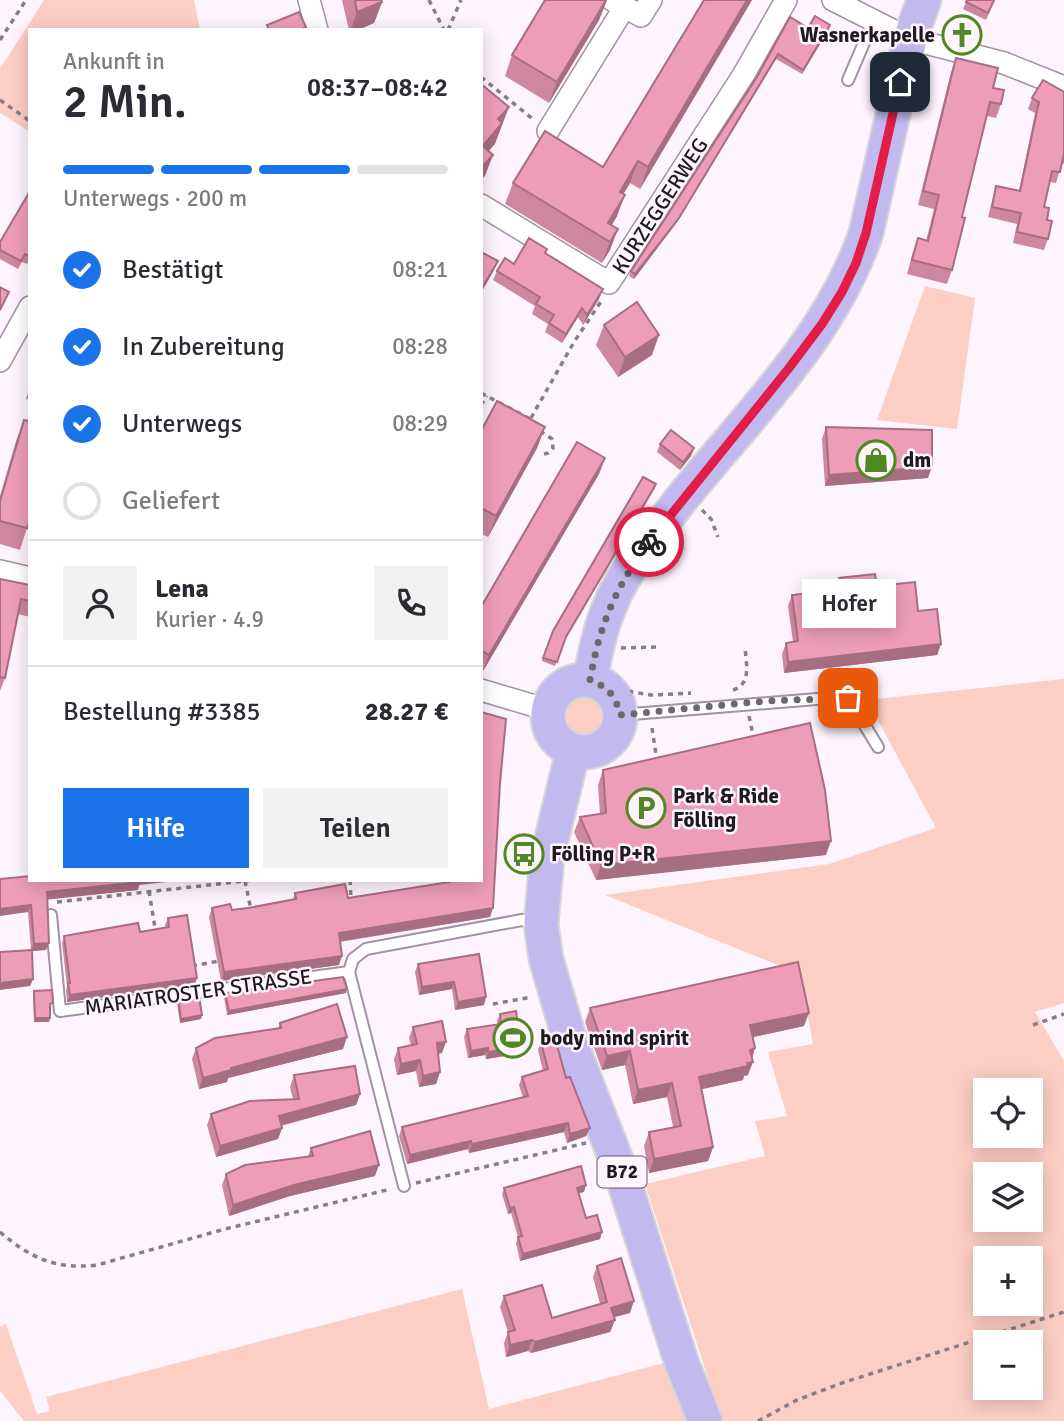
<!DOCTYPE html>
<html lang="de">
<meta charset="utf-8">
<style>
body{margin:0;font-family:Signika,sans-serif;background:#f2f2f3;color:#2b2b33;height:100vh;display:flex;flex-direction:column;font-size:26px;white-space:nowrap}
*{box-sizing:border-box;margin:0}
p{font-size:23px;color:#7c7c81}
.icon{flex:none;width:38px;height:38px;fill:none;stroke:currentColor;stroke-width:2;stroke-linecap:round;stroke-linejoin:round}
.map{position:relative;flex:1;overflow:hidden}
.panel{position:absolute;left:28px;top:28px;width:455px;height:854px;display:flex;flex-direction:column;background:#fff;border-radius:0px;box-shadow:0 4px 18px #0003}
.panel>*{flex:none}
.buttons{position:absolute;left:973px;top:1078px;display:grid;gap:14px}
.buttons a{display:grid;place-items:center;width:70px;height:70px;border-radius:0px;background:#fff;box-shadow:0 4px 18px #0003;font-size:35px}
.pin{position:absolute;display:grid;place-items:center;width:60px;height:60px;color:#fff;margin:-30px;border-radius:14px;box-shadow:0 4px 10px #0006}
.courier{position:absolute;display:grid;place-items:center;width:70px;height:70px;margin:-35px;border:5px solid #e11d48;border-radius:50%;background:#fff;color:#222;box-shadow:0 2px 9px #0007}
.bubble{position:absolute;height:49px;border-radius:0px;background:#fff;box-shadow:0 4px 18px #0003;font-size:23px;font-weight:600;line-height:49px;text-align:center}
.summary em{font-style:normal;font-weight:600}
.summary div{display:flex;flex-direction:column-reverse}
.summary{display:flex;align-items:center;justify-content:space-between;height:119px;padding:0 35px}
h1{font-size:46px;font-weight:600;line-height:52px}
.bar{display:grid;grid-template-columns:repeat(4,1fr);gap:10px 7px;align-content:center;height:84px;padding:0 35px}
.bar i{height:9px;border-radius:5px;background:#e1e1e2}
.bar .active{background:#1a73e8}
.bar p{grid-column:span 4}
.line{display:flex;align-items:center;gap:18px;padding:0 35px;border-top:2px solid #e1e1e2}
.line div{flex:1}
.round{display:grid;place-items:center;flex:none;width:74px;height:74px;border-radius:0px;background:#f2f2f3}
ol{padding:0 35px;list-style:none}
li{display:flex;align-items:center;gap:21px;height:77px}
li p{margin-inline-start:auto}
li .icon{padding:7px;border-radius:50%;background:#1a73e8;color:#fff;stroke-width:4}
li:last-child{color:#7c7c81}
li i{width:38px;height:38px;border:4px solid #e1e1e2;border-radius:50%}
.button{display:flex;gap:14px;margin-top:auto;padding:14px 35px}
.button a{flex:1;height:80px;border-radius:0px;background:#1a73e8;color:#fff;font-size:28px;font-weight:600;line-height:80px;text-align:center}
.button a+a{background:#f2f2f3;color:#2b2b33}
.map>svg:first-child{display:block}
.green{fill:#fdcec4;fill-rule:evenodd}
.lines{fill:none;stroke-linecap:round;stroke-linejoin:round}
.lane-casing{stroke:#a193a2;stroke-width:14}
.street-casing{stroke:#a193a2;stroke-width:24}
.primary-casing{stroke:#d7d6d7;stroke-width:37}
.path{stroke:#867f86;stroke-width:3.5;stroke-dasharray:5 5;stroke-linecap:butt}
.lane{stroke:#fff;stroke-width:10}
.street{stroke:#fff;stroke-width:21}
.primary{stroke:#c2b9ee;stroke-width:33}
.wall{fill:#cd879e}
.shaded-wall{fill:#a76e81}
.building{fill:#ee9db8;stroke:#a76e81;stroke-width:2}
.done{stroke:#6d666d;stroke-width:7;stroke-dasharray:0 12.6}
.route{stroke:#e11d48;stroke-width:9}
.labels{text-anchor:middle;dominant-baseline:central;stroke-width:5;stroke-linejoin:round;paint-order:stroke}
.shield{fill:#fef4fe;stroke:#625b62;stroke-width:2}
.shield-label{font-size:19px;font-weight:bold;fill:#1f1a1f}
.poi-label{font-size:21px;font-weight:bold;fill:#1f1a1f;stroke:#fef4fe;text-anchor:start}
.street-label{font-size:21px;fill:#1f1a1f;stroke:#fef4fe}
</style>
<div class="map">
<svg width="1064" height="1421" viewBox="0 0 1064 1421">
<rect width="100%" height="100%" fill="#fef4fe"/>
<g class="green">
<path d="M44 0H194L200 30H30V132L0 113V69Z"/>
<path d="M925 286 975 298 957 429 877 420Z"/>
<path d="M1064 679V1003L1035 1012 1064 1061V1421H722L645 1184 765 1156 755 1121 787 1116 768 1052 813 1044 800 974 605 895 829 864 936 828 867 700ZM985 1090H1031V1136H985ZM985 1174H1031V1220H985ZM985 1258H1031V1304H985ZM985 1342H1031V1388H985Z"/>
<path d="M585 689C646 700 589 780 558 726L569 694Z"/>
<path d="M462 1289 489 1409 664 1363 687 1421H24L0 1391V1327L6 1324 37 1414 50 1411 46 1397Z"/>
</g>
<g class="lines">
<g class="lane-casing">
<g id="lane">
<path d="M848 80 873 22"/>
<path d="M620 715 841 697 848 698 878 747"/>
<path d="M51 915 60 1011 349 972"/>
<path d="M404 1186 349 972 353 959 366 949 522 920 538 923"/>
</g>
</g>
<g class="street-casing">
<g id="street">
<path d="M309 0 317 30"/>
<path d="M612 0 641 16 651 0"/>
<path d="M833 0 910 39 1004 63 1064 87"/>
<path d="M548 131 624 8"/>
<path d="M481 205 609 283 744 74 786 0"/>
<path d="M0 361 30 307"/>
<path d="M0 571 30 578"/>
<path d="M481 690 548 710"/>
</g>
</g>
<g class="primary-casing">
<g id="primary">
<path d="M590 680C595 654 600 628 611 603 626 567 655 533 679 502 747 417 830 338 866 233L910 39 924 0"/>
<circle cx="584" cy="716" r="36"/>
<path d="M573 751 547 858 541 924 546 959 571 1044 622 1175 681 1361 705 1421"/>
</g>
</g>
<g class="path">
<path d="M429 0 444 30"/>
<path d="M448 30 461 0"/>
<path d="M0 40 26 0"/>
<path d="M481 77 534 120"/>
<path d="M0 100 30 121"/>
<path d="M481 393 532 420"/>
<path d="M481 405 487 396"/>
<path d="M531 418 574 342 602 300"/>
<path d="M540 431 552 439 553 448 548 453 544 454"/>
<path d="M702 510 711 519 718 537"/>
<path d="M621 648 656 647"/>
<path d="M616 676 627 691 651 695 691 693"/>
<path d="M733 690C752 684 746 663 745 647"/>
<path d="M749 716 754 740"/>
<path d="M652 728 657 761"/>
<path d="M350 880 351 899"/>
<path d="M245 881 251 910"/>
<path d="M149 891 156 934"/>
<path d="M57 902 254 880"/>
<path d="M192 966 219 961"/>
<path d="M493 1004 532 997"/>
<path d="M1033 1025 1064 1014"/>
<path d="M416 1183 586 1143"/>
<path d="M0 1232C30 1258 57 1270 97 1265L225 1229 391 1189"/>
<path d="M758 1421 797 1400 845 1382 1064 1312"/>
</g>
<use href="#lane" class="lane"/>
<use href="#street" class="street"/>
<use href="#primary" class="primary"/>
</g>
<g class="wall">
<path d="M342 0H381L382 2 374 23 358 30H349Z"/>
<path d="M607 0 599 20 549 103 505 76 512 55Z"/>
<path d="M704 0H752L640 189 630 183 623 194 617 216 612 225 610 250 602 263 505 204 513 183 603 167Z"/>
<path d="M967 0H995L986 20 963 9Z"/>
<path d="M790 17 808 28 829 29 802 74 776 59 677 222 634 279 629 276 631 271 757 77Z"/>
<path d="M956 58 993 88 1001 104 996 118 987 116 962 217 952 270 947 284 907 274 913 252 918 238 926 241 934 209 918 205 951 72Z"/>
<path d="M1064 92V164L1062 163 1056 183 1050 182 1044 207 1047 220 1048 239 1044 250 1013 243 1017 224 988 217 993 197 996 186 1019 191 1035 113 1028 109 1032 98Z"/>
<path d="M30 191V258L27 264 22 262 18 269 0 259V242Z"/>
<path d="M545 254 599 299 583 325 578 317 562 343 545 332 548 324 532 314 535 306 493 280 497 271 514 264Z"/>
<path d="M604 325 652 355 618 377 596 345Z"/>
<path d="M30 386V400L26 399Z"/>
<path d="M24 420 27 528 20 550 0 544V496L16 441Z"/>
<path d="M545 427 537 448 488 537 481 534V431Z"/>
<path d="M826 427 928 478 825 486 822 439Z"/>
<path d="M660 444 694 448 691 456 680 470 657 452Z"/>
<path d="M605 458 599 474 483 671 481 670V607Z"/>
<path d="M656 484 564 641 555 666 542 661 553 631Z"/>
<path d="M839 578 877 586 918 611 941 644 937 655 784 673 782 654 786 643 793 642 788 606 792 595 835 590Z"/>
<path d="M0 579 30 585V617L18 614 5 678 0 691Z"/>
<path d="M603 770 826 855 596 880 574 832 580 817 600 814 598 785Z"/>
<path d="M500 783 490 917 340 942 339 965 221 981 209 917 212 908 232 910 248 908 293 899 295 893 348 898 447 882V880H481Z"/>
<path d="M0 879 139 885 138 890 47 899 46 950 32 951 33 979 30 986 31 950 28 912Z"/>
<path d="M168 918 195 985 67 1002 66 990 67 986 62 943 64 936 140 932 166 928 165 925Z"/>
<path d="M479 954 484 1005 455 1010 452 989 419 995 415 972 418 964Z"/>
<path d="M34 991 52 1007 50 1008V1018L49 1022H34L33 995Z"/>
<path d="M225 993H346L227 1015 224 997Z"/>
<path d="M178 999 201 1019 180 1023 177 1003Z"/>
<path d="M590 1008 804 1026 753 1037 755 1048 748 1075 744 1076 743 1080 701 1089 713 1147 708 1161 649 1173 644 1146 649 1132 673 1127 667 1097 633 1104 625 1065 602 1070 585 1022Z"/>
<path d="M500 1014 521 1042 519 1050 514 1051 512 1055 486 1059 485 1055 468 1058 464 1037 467 1029 497 1024V1021Z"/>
<path d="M280 1023 343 1049 228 1078 227 1082 199 1089 192 1059 196 1048 278 1029Z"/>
<path d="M413 1027 442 1053 438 1054 440 1072 436 1084 419 1087 416 1071 397 1075 394 1059 398 1048 411 1045 409 1038Z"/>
<path d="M541 1042 566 1078 590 1128 586 1136 567 1143 564 1132 469 1153 468 1149 407 1164 399 1136 402 1127 523 1098 519 1085 522 1077 543 1071 538 1050Z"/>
<path d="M294 1075 360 1094 356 1105 281 1126 282 1128 278 1139 216 1157 207 1125 211 1114 293 1099 290 1087Z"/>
<path d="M311 1148 375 1176 290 1196 229 1216 222 1185 226 1174 308 1156Z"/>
<path d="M504 1188 584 1192 579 1193 586 1218 602 1232 600 1239 520 1261 516 1243 518 1237 511 1213 508 1214 502 1194Z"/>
<path d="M597 1266 630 1313 614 1317 615 1320 610 1332 531 1353 528 1351 506 1357 504 1343 508 1332 500 1307 504 1296 552 1318 600 1304 593 1277Z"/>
</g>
<g class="shaded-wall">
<path d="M607 0 599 20 549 103 557 82Z"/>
<path d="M747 0H752L640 189 648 167Z"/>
<path d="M382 2 374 23 358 30H351L357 12Z"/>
<path d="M830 25 829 29 802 74 803 70Z"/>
<path d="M778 54 776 59 677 222 634 279 635 274Z"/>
<path d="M509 107 495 144 481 160 483 146 498 119Z"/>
<path d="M493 155 485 176 481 180 482 167Z"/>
<path d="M638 161 630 183 612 213 620 192Z"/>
<path d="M625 195 617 216 604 238 608 223Z"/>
<path d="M618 229 610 250 602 263 610 242Z"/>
<path d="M498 261 494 270 481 293 482 288Z"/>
<path d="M603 289 599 299 583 325 587 315Z"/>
<path d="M582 308 578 317 562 343 566 334Z"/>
<path d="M659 335 652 355 618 377 625 357Z"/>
<path d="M545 427 537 448 488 537 496 516Z"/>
<path d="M694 448 691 456 680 470 683 462Z"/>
<path d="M605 458 599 474 483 671 489 655Z"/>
<path d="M932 467 928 478 825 486 829 475Z"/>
<path d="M656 484 655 488 564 641 566 637Z"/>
<path d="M941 644 937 655 784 673 788 662Z"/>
<path d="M831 841 826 855 596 880 601 865Z"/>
<path d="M139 880H185L139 885 138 890 44 900 47 892Z"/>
<path d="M31 905 28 912 0 916V909Z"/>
<path d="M493 908 490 917 336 942 339 933Z"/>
<path d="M49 943 46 950 31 951 34 944Z"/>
<path d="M342 956 339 965 221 981 224 972Z"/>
<path d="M197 978 195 985 67 1002 70 995Z"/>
<path d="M33 979 30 986 0 990V983Z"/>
<path d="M454 982 452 989 419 995 422 987Z"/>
<path d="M347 989 346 993 227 1015 229 1011Z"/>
<path d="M486 997 484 1005 455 1010 458 1002Z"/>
<path d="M809 1013 804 1026 745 1039 750 1025Z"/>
<path d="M202 1015 201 1019 180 1023 181 1019Z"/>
<path d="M35 1018H50L49 1022H34Z"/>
<path d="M347 1037 343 1049 228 1078 227 1082 199 1089 203 1078 231 1068Z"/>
<path d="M446 1042 442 1053 433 1054 437 1043Z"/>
<path d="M521 1042 519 1050 514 1051 512 1055 486 1059 488 1052Z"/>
<path d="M488 1048 485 1055 468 1058 471 1051Z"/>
<path d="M755 1048 750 1062H753L748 1075 744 1076 743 1080 694 1091 699 1077 750 1050Z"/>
<path d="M630 1051 625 1065 602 1070 607 1056Z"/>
<path d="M420 1060 416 1071 397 1075 401 1064Z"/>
<path d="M440 1072 436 1084 419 1087 423 1076Z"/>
<path d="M672 1083 667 1097 633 1104 638 1090Z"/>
<path d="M360 1094 356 1105 275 1127 279 1116Z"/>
<path d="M568 1123 564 1132 469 1153 472 1144Z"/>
<path d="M282 1128 278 1139 216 1157 220 1146Z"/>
<path d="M590 1128 586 1136 567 1143 570 1134Z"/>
<path d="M471 1141 468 1149 407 1164 410 1155Z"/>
<path d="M713 1147 708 1161 649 1173 654 1159Z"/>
<path d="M379 1165 375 1176 290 1196 229 1216 233 1205 294 1185Z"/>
<path d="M586 1185 584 1192 575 1194 577 1188Z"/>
<path d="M514 1207 511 1213 508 1214 510 1208Z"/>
<path d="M602 1232 600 1239 520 1261 523 1254Z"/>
<path d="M634 1301 630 1313 607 1319 611 1308Z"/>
<path d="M615 1320 610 1332 531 1353 535 1342Z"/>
<path d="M532 1340 528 1351 506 1357 510 1345Z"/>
</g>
<g class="building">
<path d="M355 0H381L382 2 357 12Z"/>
<path d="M545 0H606L557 82 512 55Z"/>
<path d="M704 0H747L648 167 638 161 620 192 625 195 608 223 618 229 610 242 513 183 545 131 603 167Z"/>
<path d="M967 0H994L988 13 966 2Z"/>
<path d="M299 12 306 27 302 29V30H269L267 25Z"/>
<path d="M815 16 830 25 803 70 778 54 679 218 635 274 631 271 757 77 790 17 808 28Z"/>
<path d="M956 58 998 68 993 88 1004 90 1001 104 990 102 962 217 965 218 952 270 912 260 918 238 928 241 939 195 923 191Z"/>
<path d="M1043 80 1064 92V153L1060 172 1052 171 1044 207 1049 208 1047 220 1052 221 1048 239 1017 232 1021 213 992 207 996 186 1020 191 1039 102 1032 98Z"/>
<path d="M481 84 509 107 498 119 502 123 483 146 493 155 482 167 481 166Z"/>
<path d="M30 191V256L25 254 21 261 0 250V242Z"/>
<path d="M529 238 547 249 545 253 603 289 587 315 582 308 566 334 549 323 554 315 536 304 540 297 497 271 505 258 514 264Z"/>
<path d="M481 252 498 261 482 288H481Z"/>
<path d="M0 287 9 292 0 310Z"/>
<path d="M637 302 659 335 625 357 604 325Z"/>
<path d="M497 401 545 427 496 516 481 508V431Z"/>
<path d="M24 420 30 421V520L27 528 0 521V501Z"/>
<path d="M826 427 932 430V467L829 475Z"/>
<path d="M671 430 694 448 683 462 660 444Z"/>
<path d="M577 442 605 458 489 655 481 650V607Z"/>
<path d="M643 477 656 484 566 637 557 662 543 658 553 631Z"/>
<path d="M875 574 877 586 915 582 918 611 937 609 941 644 788 662 786 643 798 641 792 595 840 589 839 578Z"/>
<path d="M0 579 30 585V601L21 599 5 678 0 677Z"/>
<path d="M481 712 506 719 500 783 493 908 339 933 342 956 224 972 212 908 230 904 232 910 248 908 296 899 295 893 345 884 348 898 450 882V880H481Z"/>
<path d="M810 723 825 790 831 841 601 865 580 817 606 813 603 770Z"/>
<path d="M30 876V880H140V882L47 892 49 943 34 944 31 905 0 909V879Z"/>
<path d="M187 915 197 978 70 995 68 983H70L64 936 138 923 140 932 169 927 168 918Z"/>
<path d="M32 950 33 979 0 983V952Z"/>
<path d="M479 954 486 997 458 1002 454 982 422 987 418 964Z"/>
<path d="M798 962 809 1013 750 1025 755 1048 750 1050 753 1062 747 1063 748 1066 699 1077 713 1147 654 1159 649 1132 681 1126 672 1083 638 1090 630 1051 607 1056 590 1008Z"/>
<path d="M343 977 347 989 229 1011 225 993Z"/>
<path d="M52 990 53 1003 50 1004V1018H35L34 991Z"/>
<path d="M199 997 202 1015 181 1019 178 999Z"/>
<path d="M337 1004 347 1037 231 1068V1070L203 1078 196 1048 215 1038 281 1028 280 1023Z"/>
<path d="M516 1011 521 1042 514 1044 515 1048 488 1052V1048L471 1051 467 1029 501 1024 500 1014Z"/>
<path d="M442 1021 446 1042 437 1043 440 1072 423 1076 420 1060 401 1064 398 1048 417 1044 413 1027Z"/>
<path d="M555 1038 566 1078 570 1077 590 1128 570 1134 568 1123 472 1144 471 1141 410 1155 402 1127 528 1096 522 1077 548 1069 541 1042Z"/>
<path d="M355 1066 360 1094 279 1116 282 1128 220 1146 211 1114 250 1101 299 1099 294 1075Z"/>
<path d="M370 1131 379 1165 294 1185 233 1205 226 1174 245 1165 313 1156 311 1148Z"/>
<path d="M581 1166 586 1185 577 1188 586 1218 597 1215 602 1232 523 1254 518 1237 522 1236 514 1207 510 1208 504 1188Z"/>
<path d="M621 1258 634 1301 611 1308 615 1320 535 1342 532 1340 510 1345 508 1332 515 1330 504 1296 542 1285 552 1318 607 1302 597 1266Z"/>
</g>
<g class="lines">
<path class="done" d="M649 542C615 589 600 623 590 680 608 687 616 696 620 715L766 701 848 698"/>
<path class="route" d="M649 542 789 368 822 324 842 292 856 263 866 233 900 82"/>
</g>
<defs>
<g id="church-ring" transform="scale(2.0125)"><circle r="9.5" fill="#fef4fe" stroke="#518821" stroke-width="1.5"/><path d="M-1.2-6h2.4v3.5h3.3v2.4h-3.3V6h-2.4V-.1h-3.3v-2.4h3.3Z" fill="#518821"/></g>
<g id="shop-ring" transform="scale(2.0125)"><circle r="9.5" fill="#fef4fe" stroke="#518821" stroke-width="1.5"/><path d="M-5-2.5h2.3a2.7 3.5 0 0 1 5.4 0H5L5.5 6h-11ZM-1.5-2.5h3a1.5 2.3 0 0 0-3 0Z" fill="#518821"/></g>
<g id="parking-ring" transform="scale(2.0125)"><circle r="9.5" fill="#fef4fe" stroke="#518821" stroke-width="1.5"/><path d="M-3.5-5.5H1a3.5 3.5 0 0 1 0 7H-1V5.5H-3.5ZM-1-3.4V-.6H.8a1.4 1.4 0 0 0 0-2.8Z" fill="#518821"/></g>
<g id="bus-ring" transform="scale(2.0125)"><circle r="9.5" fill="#fef4fe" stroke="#518821" stroke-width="1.5"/><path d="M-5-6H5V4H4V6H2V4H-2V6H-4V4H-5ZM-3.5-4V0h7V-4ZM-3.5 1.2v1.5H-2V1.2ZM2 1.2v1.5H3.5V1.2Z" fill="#518821"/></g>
<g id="stadium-ring" transform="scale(2.0125)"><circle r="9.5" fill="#fef4fe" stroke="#518821" stroke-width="1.5"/><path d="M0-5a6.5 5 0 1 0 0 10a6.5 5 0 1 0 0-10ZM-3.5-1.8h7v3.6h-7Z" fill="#518821"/></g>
</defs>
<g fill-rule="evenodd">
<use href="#church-ring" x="962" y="35"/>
<use href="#shop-ring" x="876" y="460"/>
<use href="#parking-ring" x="646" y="808"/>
<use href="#bus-ring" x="524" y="854"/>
<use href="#stadium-ring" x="513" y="1038"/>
</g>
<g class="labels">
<rect class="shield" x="597.5" y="1156.5" width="49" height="31" rx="5"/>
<g class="shield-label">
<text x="622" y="1172">B72</text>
</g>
<g class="poi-label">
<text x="935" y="35" text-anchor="end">Wasnerkapelle</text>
<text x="903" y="460">dm</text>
<text x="673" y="796">Park &amp; Ride<tspan x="673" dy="24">Fölling</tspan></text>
<text x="551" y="854">Fölling P+R</text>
<text x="540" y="1038">body mind spirit</text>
</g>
<g class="street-label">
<text transform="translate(660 206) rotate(-57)">KURZEGGERWEG</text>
<text transform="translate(198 992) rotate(-8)">MARIATROSTER STRASSE</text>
</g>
</g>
</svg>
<div class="buttons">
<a><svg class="icon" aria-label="locate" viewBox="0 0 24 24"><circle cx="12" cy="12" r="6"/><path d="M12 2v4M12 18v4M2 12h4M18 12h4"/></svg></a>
<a><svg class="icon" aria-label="layers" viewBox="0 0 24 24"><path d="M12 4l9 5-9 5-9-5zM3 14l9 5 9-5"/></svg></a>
<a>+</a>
<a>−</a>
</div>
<div class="pin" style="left:848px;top:698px;background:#ea580c"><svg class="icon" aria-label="bag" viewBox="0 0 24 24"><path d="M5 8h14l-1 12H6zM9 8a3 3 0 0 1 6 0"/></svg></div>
<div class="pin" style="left:900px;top:82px;background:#1f2937"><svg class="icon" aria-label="home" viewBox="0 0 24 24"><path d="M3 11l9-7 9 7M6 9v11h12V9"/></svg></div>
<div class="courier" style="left:649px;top:542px"><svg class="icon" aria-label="bike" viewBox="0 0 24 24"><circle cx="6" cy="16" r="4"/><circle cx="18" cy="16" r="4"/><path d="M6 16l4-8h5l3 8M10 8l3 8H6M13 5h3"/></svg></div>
<div class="bubble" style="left:802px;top:579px;width:94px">Hofer</div>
<section class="panel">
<div class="summary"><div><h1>2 Min.</h1><p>Ankunft in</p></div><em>08:37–08:42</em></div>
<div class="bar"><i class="active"></i><i class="active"></i><i class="active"></i><i></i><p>Unterwegs · 200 m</p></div>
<ol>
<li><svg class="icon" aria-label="check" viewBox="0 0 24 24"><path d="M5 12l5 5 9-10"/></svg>Bestätigt<p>08:21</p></li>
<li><svg class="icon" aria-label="check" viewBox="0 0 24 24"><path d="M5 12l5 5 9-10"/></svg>In Zubereitung<p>08:28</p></li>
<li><svg class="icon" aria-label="check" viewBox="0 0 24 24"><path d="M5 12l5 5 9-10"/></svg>Unterwegs<p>08:29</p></li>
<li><i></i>Geliefert</li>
</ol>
<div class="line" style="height:126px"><a class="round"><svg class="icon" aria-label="person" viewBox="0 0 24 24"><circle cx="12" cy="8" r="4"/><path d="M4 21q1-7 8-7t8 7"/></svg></a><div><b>Lena</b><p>Kurier · 4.9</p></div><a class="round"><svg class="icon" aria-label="phone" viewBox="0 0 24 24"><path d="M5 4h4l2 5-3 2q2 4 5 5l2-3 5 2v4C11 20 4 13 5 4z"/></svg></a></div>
<div class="line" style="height:91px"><div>Bestellung #3385</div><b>28.27 €</b></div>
<div class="button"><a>Hilfe</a><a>Teilen</a></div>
</section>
</div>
